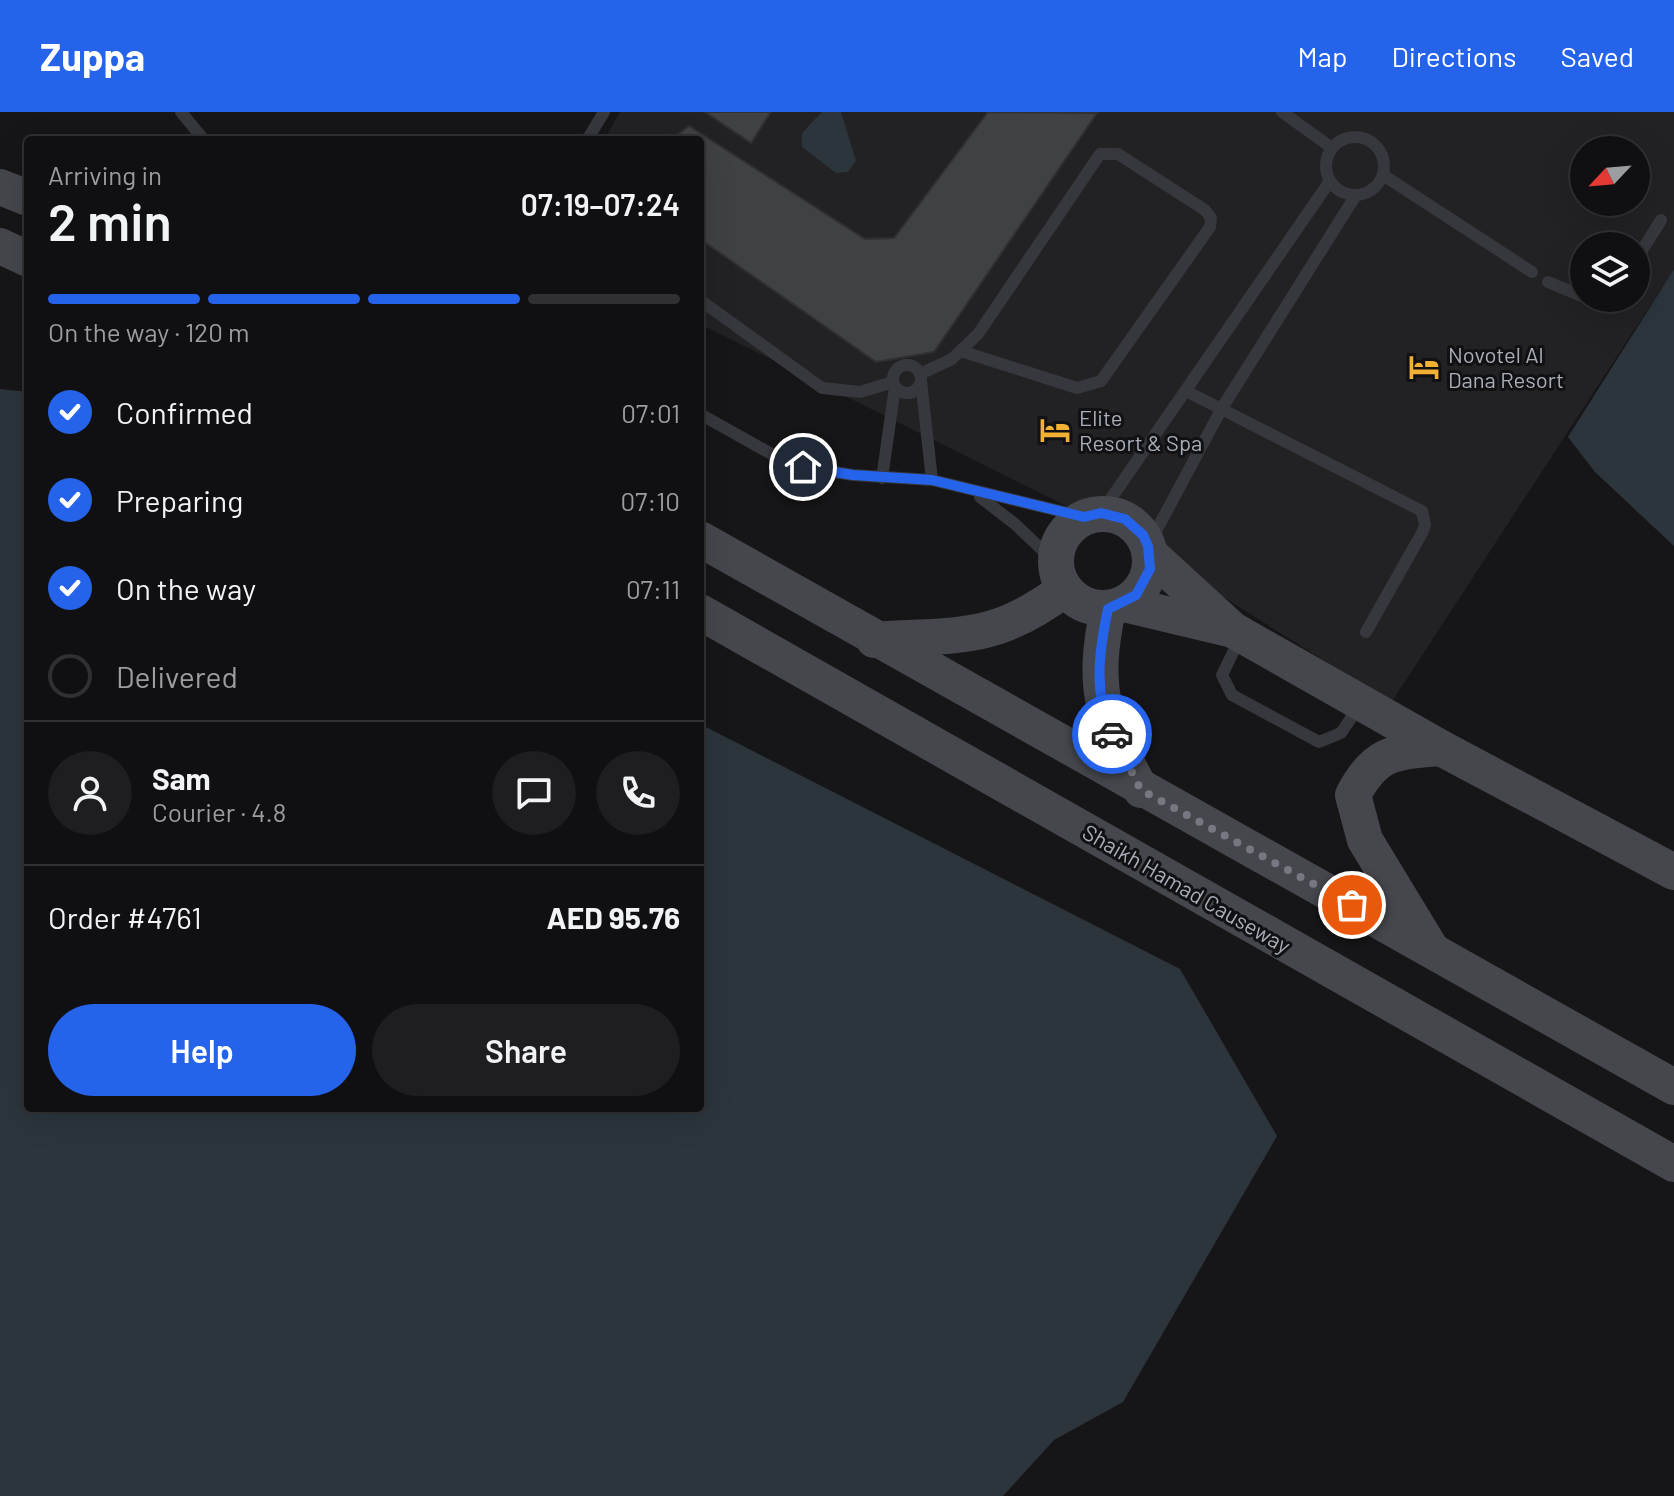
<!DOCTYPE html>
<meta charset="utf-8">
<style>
body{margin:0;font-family:Barlow,sans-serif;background:#1e1e20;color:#f1f3f6;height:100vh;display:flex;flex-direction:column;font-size:30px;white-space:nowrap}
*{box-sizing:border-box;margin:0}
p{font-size:26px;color:#9c9d9f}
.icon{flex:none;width:44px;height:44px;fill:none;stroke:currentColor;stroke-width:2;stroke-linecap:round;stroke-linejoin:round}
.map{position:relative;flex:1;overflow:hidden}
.side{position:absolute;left:24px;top:24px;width:680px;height:976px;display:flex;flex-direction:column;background:#101012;border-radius:8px;box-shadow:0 8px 32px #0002,0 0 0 2px #303032}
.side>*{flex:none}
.needle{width:52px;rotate:244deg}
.controls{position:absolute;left:1570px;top:24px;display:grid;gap:16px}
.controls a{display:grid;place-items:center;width:80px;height:80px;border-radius:50%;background:#101012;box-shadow:0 8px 32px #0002,0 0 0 2px #303032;font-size:40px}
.pin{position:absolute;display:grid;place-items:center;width:68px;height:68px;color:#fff;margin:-34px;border:4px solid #fff;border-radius:50%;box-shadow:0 2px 8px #0007}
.courier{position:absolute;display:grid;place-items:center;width:80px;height:80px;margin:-40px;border:6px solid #2563eb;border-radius:50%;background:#fff;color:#222;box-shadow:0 2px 10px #0007}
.headline em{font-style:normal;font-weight:600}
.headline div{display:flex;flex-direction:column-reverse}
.headline{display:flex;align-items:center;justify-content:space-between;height:136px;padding:0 24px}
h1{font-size:52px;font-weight:600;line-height:60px}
.bar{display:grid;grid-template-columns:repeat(4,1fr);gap:12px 8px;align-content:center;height:96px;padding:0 24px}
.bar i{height:10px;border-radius:6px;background:#303032}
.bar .current{background:#2563eb}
.bar p{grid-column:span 4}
.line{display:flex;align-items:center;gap:20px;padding:0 24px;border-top:2px solid #303032}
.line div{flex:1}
.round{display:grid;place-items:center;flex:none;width:84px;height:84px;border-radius:42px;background:#1e1e20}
ol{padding:0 24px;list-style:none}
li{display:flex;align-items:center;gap:24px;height:88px}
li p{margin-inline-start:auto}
li .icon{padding:8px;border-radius:50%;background:#2563eb;color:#fff;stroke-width:4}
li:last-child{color:#9c9d9f}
li i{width:44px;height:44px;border:4px solid #303032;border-radius:50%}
.primary-button{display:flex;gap:16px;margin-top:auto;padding:16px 24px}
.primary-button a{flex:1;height:92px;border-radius:48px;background:#2563eb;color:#fff;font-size:32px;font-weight:600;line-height:92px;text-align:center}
.primary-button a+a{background:#1e1e20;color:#f1f3f6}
header{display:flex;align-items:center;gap:48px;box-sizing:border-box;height:112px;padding:0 40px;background:#2563eb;color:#fff}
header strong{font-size:38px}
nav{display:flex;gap:44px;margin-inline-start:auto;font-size:28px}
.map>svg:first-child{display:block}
.built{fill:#222225;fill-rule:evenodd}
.water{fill:#2c353c}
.building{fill:#404145;stroke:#303034;stroke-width:2}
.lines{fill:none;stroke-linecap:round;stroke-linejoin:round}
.lane{stroke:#37383d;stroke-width:12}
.secondary{stroke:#45474d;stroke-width:36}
.done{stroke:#757880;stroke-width:8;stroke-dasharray:0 14.4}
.route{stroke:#2563eb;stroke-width:10}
.labels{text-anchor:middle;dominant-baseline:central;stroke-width:6;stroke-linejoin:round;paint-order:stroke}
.poi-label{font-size:22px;fill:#a8adb8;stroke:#111113;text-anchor:start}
.street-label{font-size:22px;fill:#a8adb8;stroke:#111113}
</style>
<header>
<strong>Zuppa</strong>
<nav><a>Map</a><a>Directions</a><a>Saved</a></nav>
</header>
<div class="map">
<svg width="1674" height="1384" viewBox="0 0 1674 1384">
<rect width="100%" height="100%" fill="#161618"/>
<path class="built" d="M620 0H1674V157L1391 591 1127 424 700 212V28H604ZM1584 38H1636V90H1584ZM1584 134H1636V186H1584Z"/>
<g class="water">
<path d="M822 0H841L856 49 848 60 836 61 802 35V21Z"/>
<path d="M1674 157V434L1595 360 1568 325Z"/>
<path d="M0 277 28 280V996H700V612L1180 857 1277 1024 1123 1290 1054 1328 1003 1384H0Z"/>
</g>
<g class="building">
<path d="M705 0H771L751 31Z"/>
<path d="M988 0 1097 1 934 240 876 250 700 127V28H671L689 14 865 127 894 126Z"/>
</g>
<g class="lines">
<g class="lane">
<path d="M181 0 204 28"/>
<path d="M1282 0 1332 36"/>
<circle cx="1355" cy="54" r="29"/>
<path d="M587 28 604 0"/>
<path d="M1383 63 1532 160"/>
<path d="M1636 148 1661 108"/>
<path d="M1548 170 1584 185"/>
<path d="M700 188 822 276 860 280 893 270"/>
<circle cx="907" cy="267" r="14"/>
<path d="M920 262 952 247 978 222 1100 42H1118L1205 98 1211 106 1210 115 1101 269 1077 276 961 239"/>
<path d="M921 269 932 368"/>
<path d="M1186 279 1422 399 1425 413 1422 421 1366 520"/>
<path d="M700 302 784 349 803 355 853 363 932 368 1084 405"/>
<path d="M882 366 895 275"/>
<path d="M980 385 1015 412 1055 450"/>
<path d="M1101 401 1330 69"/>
<path d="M1148 434 1222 296 1356 83"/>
<path d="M1240 526 1222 563 1232 583 1319 630 1341 621 1359 594"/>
</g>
<g class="secondary">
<path d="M0 75 28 86"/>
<path d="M0 134 28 147"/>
<circle cx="1103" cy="449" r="47"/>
<path d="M700 427 1674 975"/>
<path d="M1150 442 1233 518 1441 636 1674 760"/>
<path d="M1124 492 1233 518"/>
<path d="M1108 497C1091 578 1103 607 1141 678"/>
<path d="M700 500 1674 1052"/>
<path d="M874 528C959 522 993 531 1065 477"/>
<path d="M1430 835 1365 728 1353 683C1376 639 1395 640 1441 636"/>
</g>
</g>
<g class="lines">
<path class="done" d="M1112 622 1141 678 1352 793"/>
<path class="route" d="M803 355 853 363 932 368 1084 405 1101 401 1125 407 1143 423 1148 434 1150 457 1136 483 1108 497C1099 539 1093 581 1112 622"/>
</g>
<defs>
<g id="hotel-bare" transform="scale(2.4)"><path d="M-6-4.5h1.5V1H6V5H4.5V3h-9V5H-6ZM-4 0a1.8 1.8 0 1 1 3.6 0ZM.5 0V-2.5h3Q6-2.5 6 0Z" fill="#f2b134" stroke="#111113" stroke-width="2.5" paint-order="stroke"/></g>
</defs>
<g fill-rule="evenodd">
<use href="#hotel-bare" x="1424" y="255"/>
<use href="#hotel-bare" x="1055" y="318"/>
</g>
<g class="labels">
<g class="poi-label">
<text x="1448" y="242">Novotel Al<tspan x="1448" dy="25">Dana Resort</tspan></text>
<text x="1079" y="305">Elite<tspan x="1079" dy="25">Resort &amp; Spa</tspan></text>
</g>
<g class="street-label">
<text transform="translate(1187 776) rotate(30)">Shaikh Hamad Causeway</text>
</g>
</g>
</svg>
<div class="controls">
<a><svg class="needle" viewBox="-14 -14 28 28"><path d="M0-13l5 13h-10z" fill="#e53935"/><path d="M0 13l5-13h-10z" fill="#9c9d9f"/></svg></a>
<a><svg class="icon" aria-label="layers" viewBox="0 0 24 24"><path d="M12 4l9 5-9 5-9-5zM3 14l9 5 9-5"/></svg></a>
</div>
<div class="pin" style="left:1352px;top:793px;background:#ea580c"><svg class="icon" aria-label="bag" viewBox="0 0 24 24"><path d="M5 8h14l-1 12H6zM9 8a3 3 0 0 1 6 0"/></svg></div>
<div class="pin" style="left:803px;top:355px;background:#1f2937"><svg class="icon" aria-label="home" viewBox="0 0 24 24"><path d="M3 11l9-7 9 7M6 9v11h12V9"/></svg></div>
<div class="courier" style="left:1112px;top:622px"><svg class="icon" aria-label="car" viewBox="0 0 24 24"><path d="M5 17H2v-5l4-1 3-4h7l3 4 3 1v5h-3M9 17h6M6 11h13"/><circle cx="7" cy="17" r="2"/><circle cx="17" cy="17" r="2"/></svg></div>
<section class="side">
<div class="headline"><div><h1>2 min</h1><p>Arriving in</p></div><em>07:19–07:24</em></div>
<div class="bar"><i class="current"></i><i class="current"></i><i class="current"></i><i></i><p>On the way · 120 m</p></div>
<ol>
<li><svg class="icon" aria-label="check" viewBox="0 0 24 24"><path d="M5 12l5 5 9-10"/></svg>Confirmed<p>07:01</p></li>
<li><svg class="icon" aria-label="check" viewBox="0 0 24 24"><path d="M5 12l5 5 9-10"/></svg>Preparing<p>07:10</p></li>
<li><svg class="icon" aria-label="check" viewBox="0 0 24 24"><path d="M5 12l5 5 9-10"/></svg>On the way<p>07:11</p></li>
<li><i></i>Delivered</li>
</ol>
<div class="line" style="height:144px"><a class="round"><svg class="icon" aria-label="person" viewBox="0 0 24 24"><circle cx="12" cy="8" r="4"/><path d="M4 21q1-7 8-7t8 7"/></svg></a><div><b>Sam</b><p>Courier · 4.8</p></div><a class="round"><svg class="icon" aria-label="chat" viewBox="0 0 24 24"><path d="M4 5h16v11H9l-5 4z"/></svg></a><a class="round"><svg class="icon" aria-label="phone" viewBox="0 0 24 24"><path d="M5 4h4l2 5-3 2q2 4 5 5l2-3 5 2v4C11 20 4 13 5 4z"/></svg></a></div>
<div class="line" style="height:104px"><div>Order #4761</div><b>AED 95.76</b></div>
<div class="primary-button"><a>Help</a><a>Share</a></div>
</section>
</div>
